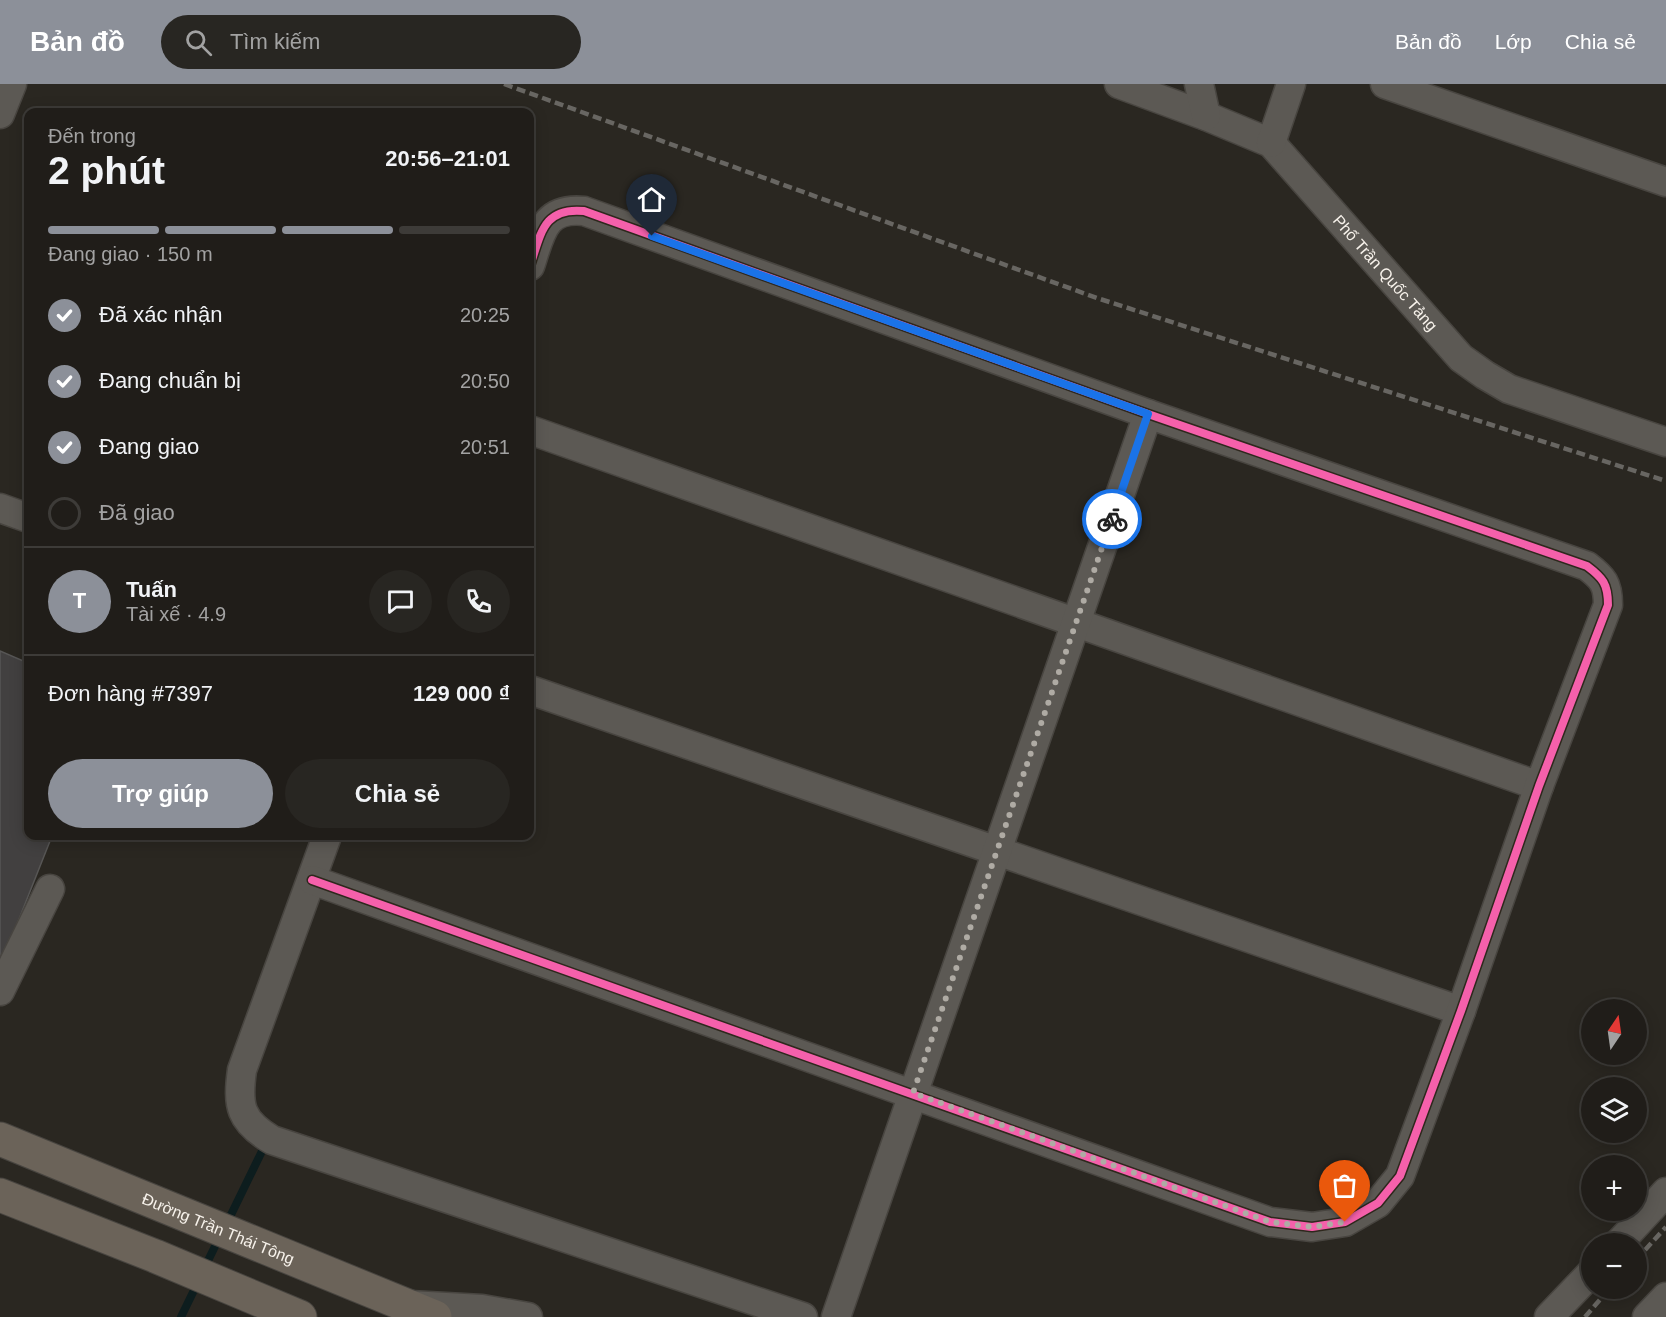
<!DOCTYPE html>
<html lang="vi">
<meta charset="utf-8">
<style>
body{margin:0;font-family:Arial,sans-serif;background:#282622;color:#f1f3f6;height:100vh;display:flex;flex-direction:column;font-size:22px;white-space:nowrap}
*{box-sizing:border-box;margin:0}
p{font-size:20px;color:#a2a2a2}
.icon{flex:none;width:33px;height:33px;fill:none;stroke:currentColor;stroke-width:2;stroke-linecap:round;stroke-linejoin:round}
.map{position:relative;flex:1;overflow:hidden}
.sheet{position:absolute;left:24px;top:24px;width:510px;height:732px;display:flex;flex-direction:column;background:#201d19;border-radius:12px;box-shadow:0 3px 15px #0003,0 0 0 2px #3d3b38}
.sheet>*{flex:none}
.needle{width:39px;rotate:13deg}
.tools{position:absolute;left:1581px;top:915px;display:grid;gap:12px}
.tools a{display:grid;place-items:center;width:66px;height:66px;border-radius:50%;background:#201d19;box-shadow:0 3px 15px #0003,0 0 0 2px #3d3b38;font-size:30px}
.pin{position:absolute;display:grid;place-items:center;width:51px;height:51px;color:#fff;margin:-62px -26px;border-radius:50% 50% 50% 0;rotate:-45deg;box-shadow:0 0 6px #0007}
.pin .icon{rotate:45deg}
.courier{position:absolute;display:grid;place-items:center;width:60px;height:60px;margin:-30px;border:4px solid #1a73e8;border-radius:50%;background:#fff;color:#222;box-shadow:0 2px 8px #0007}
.overview em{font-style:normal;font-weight:700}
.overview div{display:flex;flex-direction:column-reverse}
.overview{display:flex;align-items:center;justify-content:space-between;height:102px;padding:0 24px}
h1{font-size:39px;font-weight:700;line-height:45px}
.bar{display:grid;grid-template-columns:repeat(4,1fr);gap:9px 6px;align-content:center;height:72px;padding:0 24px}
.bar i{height:8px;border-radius:4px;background:#3d3b38}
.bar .on{background:#8c9099}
.bar p{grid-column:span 4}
.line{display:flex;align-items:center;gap:15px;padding:0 24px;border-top:2px solid #3d3b38}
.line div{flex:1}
.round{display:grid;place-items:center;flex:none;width:63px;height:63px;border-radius:32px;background:#282622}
ol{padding:0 24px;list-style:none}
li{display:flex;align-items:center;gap:18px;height:66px}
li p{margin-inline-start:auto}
li .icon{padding:6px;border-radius:50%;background:#8c9099;color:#fff;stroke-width:4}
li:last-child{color:#a2a2a2}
li i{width:33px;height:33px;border:3px solid #3d3b38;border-radius:50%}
.action{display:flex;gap:12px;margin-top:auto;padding:12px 24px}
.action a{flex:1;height:69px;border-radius:36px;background:#8c9099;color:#fff;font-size:24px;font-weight:700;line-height:69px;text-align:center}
.action a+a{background:#282622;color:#f1f3f6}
header{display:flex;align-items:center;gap:36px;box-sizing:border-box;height:84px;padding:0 30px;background:#8c9099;color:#fff}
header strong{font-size:28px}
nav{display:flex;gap:33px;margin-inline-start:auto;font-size:21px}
.search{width:420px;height:54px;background:#282622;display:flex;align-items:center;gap:15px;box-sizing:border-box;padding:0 21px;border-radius:33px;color:#a2a2a2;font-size:22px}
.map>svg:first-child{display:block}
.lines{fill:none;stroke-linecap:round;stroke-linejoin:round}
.stream{stroke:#0d1d1e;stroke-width:8}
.building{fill:#424040;stroke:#575655;stroke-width:1.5}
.minor-casing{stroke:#484540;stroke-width:31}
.highway-casing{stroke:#484540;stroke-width:35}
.minor{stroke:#5c5954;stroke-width:28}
.highway{stroke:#6b6359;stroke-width:33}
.rail{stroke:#686662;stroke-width:4.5;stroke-dasharray:9 4.5;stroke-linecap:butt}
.cycleway-casing{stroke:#2e281d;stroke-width:11}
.cycleway{stroke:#f560ab;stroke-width:8}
.done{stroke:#afaba4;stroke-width:6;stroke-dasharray:0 10.8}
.route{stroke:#1a73e8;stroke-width:8}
.labels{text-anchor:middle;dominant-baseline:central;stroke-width:5;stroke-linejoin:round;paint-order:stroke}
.street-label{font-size:16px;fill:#f7f2eb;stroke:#2e281d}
</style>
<header>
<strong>Bản đồ</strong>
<div class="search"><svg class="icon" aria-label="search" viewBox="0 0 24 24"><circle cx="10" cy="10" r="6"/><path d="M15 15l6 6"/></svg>Tìm kiếm</div>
<nav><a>Bản đồ</a><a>Lớp</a><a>Chia sẻ</a></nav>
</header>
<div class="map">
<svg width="1666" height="1233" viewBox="0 0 1666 1233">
<rect width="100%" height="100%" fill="#2a2721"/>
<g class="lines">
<g class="stream">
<path d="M226 1141 264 1063"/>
<path d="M203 1187 220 1152"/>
<path d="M181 1233 198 1198"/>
</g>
</g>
<path class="building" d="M0 567 28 579V752H52L0 883Z"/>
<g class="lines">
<g class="minor-casing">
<g id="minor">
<path id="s1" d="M1119 0 1206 32 1271 59 1461 274 1485 291 1509 305 1666 358"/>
<path d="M1199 0 1206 32"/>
<path d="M1385 0 1666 98"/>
<path d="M0 30 12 0"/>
<path d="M1271 59 1291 0"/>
<path d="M530 346 1539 702"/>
<path d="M0 424 28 434"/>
<path d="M530 606 1461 927"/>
<path d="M327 752 242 986C237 1022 240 1037 272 1056L803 1233"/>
<path d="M312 796 1270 1138 1312 1143 1345 1138 1378 1119 1400 1092 1461 927 1539 702 1608 521C1608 500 1603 494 1587 482L1148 330 584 127C543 123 541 150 530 182"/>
<path d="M0 907 50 805"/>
<path d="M1618 1160 1666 1108"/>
<path d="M410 1221 482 1225 528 1233"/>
<path d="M836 1233 1148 330"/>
<path d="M1549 1233 1592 1188"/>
<path d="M1647 1233 1666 1213"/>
</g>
</g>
<g class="highway-casing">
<g id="highway">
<path id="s2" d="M0 1055 435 1233"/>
<path d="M0 1111 155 1172 300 1233"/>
</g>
</g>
<use href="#minor" class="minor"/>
<use href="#highway" class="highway"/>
<g class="rail">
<path d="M504 0 1097 214 1666 397"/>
<path d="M1636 1176 1666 1143"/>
<path d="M1585 1233 1610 1204"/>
</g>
<g class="cycleway-casing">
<path id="cycleway" d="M312 796 1270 1138 1312 1143 1345 1138 1378 1119 1400 1092 1461 927 1539 702 1608 521C1608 500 1603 494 1587 482L1148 330 584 127C543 123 541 150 530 182"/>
</g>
<use href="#cycleway" class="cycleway"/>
</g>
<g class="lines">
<path class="done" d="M1112 435 913 1009 1270 1138 1312 1143 1345 1138"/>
<path class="route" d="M652 152 1148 330 1112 435"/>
</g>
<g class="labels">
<g class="street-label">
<text stroke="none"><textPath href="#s1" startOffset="336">Phố Trần Quốc Tảng</textPath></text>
<text stroke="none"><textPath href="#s2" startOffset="236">Đường Trần Thái Tông</textPath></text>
</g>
</g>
</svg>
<div class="tools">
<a><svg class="needle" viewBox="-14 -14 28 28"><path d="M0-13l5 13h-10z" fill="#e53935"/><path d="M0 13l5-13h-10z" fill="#a2a2a2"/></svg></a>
<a><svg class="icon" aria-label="layers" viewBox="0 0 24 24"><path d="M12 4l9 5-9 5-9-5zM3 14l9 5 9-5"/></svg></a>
<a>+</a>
<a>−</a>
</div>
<div class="pin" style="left:1345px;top:1138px;background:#ea580c"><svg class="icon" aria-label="bag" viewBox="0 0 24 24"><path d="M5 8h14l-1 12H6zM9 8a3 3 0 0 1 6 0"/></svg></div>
<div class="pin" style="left:652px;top:152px;background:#1f2937"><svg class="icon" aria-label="home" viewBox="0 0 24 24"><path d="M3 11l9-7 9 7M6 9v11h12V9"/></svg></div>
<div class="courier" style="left:1112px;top:435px"><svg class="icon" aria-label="bike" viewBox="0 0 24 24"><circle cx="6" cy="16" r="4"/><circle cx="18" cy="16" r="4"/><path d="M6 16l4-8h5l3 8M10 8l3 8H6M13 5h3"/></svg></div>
<section class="sheet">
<div class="overview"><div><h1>2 phút</h1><p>Đến trong</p></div><em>20:56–21:01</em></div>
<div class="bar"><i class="on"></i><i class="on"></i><i class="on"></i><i></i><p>Đang giao · 150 m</p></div>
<ol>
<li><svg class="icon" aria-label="check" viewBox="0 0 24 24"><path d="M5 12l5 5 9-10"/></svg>Đã xác nhận<p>20:25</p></li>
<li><svg class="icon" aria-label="check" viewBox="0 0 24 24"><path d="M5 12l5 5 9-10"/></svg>Đang chuẩn bị<p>20:50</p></li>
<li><svg class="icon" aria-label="check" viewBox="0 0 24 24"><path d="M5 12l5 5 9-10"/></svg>Đang giao<p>20:51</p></li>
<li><i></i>Đã giao</li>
</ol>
<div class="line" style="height:108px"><b class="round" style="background:#8c9099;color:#fff">T</b><div><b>Tuấn</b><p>Tài xế · 4.9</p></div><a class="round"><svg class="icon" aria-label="chat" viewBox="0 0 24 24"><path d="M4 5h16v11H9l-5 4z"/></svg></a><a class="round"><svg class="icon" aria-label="phone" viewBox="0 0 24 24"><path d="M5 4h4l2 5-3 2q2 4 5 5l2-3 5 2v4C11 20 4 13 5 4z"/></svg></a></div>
<div class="line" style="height:78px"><div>Đơn hàng #7397</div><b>129 000 ₫</b></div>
<div class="action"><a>Trợ giúp</a><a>Chia sẻ</a></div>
</section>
</div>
